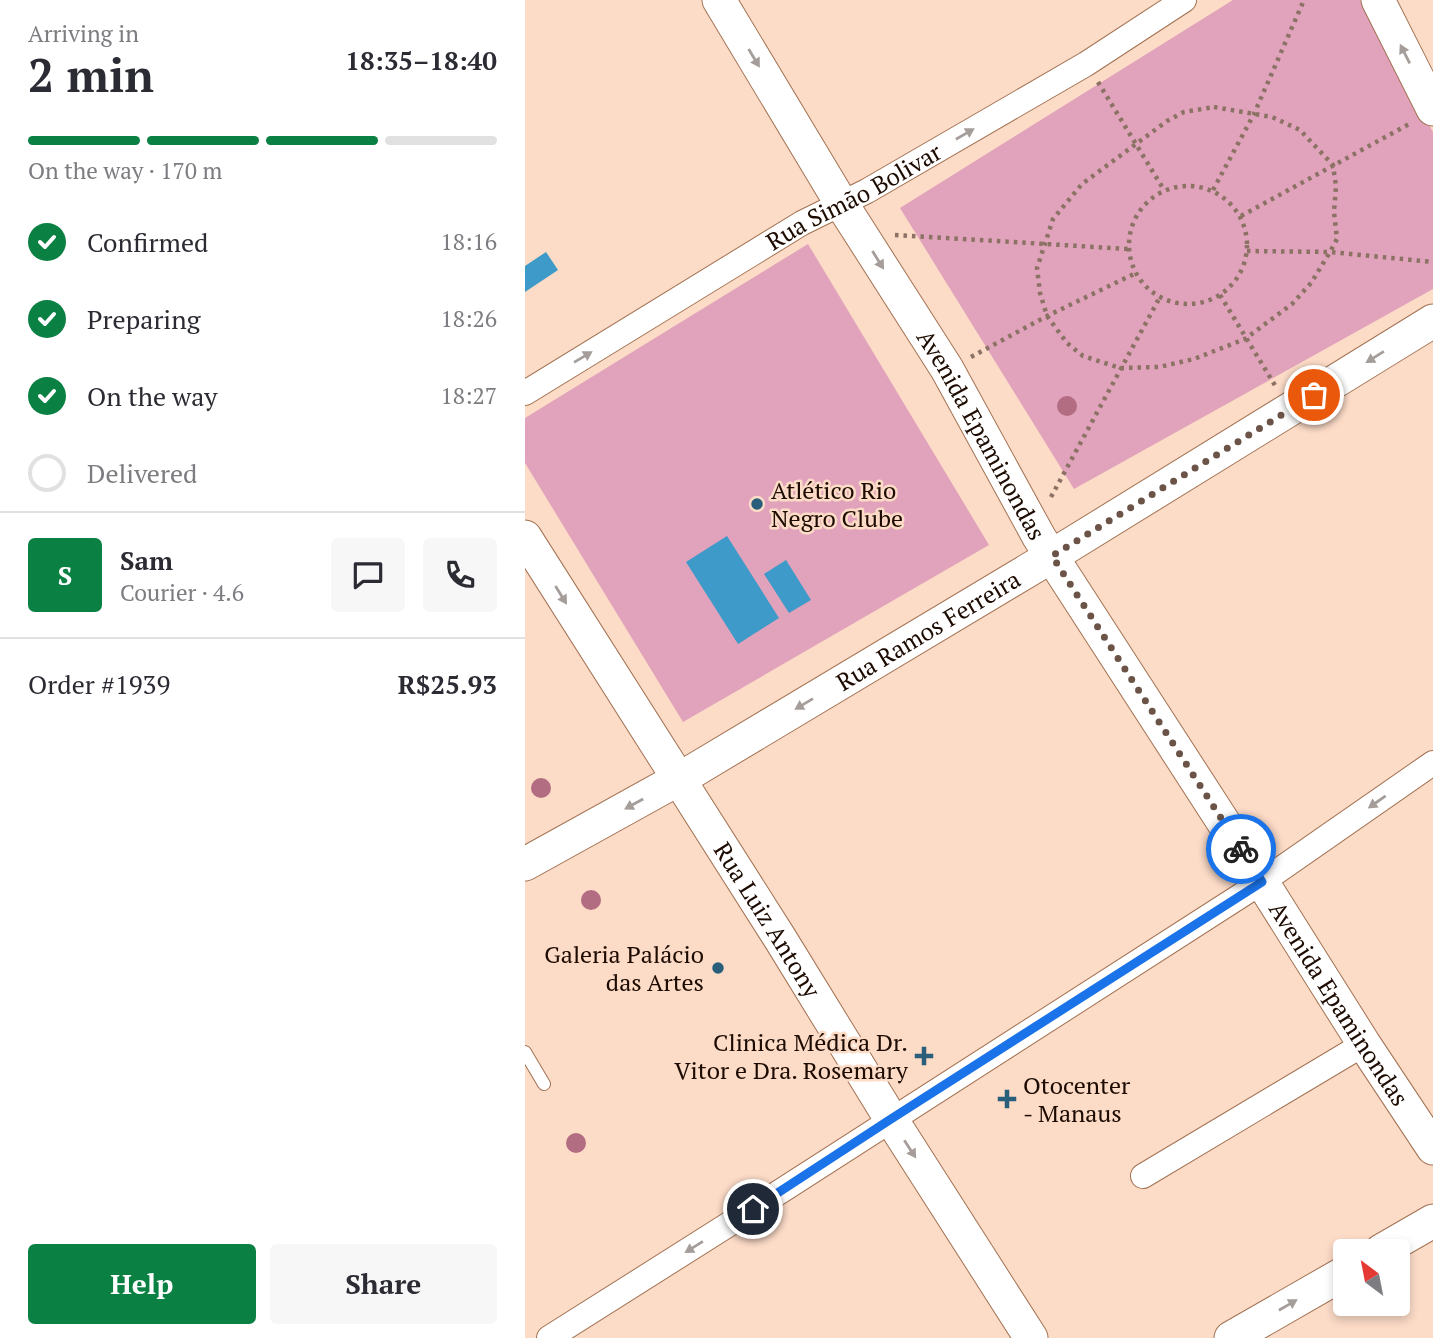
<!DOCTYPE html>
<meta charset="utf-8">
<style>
body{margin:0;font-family:"PT Serif",serif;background:#f7f7f7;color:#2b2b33;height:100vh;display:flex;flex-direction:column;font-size:26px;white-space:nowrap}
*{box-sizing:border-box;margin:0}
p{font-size:23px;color:#7c7c81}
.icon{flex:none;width:38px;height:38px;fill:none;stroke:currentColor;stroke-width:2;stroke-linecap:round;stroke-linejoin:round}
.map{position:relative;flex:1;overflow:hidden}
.details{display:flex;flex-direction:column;background:#fff;width:525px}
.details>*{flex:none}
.needle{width:46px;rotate:328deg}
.controls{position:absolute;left:808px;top:1239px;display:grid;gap:14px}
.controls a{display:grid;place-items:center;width:77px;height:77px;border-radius:7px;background:#fff;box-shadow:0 4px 10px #0003;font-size:35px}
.pin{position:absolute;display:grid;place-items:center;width:60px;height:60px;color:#fff;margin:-30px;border:4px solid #fff;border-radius:50%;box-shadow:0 2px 7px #0007}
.courier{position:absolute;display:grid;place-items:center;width:70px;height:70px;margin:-35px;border:5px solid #1a73e8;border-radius:50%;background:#fff;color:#222;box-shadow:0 2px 9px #0007}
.headline em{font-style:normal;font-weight:700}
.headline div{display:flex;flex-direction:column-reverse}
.headline{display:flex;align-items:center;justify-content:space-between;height:119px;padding:0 28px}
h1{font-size:46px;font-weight:700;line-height:52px}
.bar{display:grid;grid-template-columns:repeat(4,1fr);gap:10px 7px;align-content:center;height:84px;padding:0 28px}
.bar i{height:9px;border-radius:5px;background:#e1e1e2}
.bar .on{background:#0b8043}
.bar p{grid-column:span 4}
.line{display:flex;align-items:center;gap:18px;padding:0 28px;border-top:2px solid #e1e1e2}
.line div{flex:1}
.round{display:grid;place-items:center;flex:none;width:74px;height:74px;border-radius:7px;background:#f7f7f7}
ol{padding:0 28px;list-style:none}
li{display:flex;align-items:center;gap:21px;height:77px}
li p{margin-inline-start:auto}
li .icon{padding:7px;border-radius:50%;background:#0b8043;color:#fff;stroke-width:4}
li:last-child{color:#7c7c81}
li i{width:38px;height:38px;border:4px solid #e1e1e2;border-radius:50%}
.button{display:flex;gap:14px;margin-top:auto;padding:14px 28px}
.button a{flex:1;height:80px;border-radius:7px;background:#0b8043;color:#fff;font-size:28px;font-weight:700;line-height:80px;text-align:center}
.button a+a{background:#f7f7f7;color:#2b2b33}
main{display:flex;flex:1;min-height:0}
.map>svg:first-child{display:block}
.green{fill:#e0a3bb}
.water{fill:#3d9ac9}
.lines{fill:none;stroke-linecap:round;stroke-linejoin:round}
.lane-casing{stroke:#a27252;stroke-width:14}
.street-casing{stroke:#a27252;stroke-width:26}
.secondary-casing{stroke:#a27252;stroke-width:35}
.path{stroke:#8c7264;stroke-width:4.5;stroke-dasharray:3.5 5;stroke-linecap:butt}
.lane{stroke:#fff;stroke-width:12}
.street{stroke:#fff;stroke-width:24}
.secondary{stroke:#fff;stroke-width:33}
.tree{fill:#b36d82}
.oneway{fill:#a59d9a}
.done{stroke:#6b5447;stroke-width:7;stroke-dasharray:0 12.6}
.route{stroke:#1a73e8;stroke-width:9}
.poi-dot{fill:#2a5f7b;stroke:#fcdbc7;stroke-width:2.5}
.labels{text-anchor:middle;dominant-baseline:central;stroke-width:5;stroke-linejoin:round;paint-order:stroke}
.street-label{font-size:24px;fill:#1d0b02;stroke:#fcdbc7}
.poi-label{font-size:24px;fill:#1d0b02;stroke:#fcdbc7;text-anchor:start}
</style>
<main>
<section class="details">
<div class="headline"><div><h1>2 min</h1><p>Arriving in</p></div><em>18:35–18:40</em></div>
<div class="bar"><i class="on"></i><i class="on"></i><i class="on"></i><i></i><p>On the way · 170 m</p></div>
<ol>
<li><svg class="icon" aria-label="check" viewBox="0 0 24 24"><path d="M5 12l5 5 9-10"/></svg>Confirmed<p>18:16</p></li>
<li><svg class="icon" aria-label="check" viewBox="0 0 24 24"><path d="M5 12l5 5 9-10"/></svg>Preparing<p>18:26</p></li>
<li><svg class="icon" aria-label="check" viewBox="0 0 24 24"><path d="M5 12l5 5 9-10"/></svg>On the way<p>18:27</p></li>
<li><i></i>Delivered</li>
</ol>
<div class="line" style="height:126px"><b class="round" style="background:#0b8043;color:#fff">S</b><div><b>Sam</b><p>Courier · 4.6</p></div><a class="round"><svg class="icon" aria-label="chat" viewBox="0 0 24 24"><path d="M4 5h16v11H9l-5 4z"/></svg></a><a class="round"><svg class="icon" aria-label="phone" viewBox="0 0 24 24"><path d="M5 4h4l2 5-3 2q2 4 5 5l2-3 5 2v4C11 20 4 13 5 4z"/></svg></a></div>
<div class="line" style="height:91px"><div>Order #1939</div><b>R$25.93</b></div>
<div class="button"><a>Help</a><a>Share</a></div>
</section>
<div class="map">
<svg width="908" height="1338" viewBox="0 0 908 1338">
<rect width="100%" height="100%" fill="#fcdbc7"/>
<g class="green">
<path d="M708 0H835L908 132V289L549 489 375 208Z"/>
<path d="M283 244 464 545 158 722 0 463V418Z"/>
</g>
<g class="water">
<path d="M21 252 33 270 0 292V266Z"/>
<path d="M202 536 254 618 213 644 161 562Z"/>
<path d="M261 560 286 600 264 613 239 574Z"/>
</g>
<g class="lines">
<g class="lane-casing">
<path id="lane" d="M0 1052 19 1084"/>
</g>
<g class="street-casing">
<g id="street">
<path id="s1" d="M0 393 277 223 342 191 561 64 659 0"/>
<path d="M618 1176 839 1044"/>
<path d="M24 1338 228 1209 737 882 908 763"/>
</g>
</g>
<g class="secondary-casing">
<g id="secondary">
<path id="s2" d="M194 0 316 203 422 369 514 537 737 882 839 1044 908 1148"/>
<path d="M853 0 908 109"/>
<path id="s3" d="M0 537 256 940 366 1119 506 1338"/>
<path id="s4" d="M0 864 168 771 527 556 908 321"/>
<path d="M856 1251 908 1221"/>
<path d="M706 1338 821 1272"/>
</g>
</g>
<g class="path">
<path d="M573 82 639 190"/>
<path d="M689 107 747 117 775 130 808 165 811 186 809 212 812 239 805 252 786 283 767 304 720 339 669 359 634 367 595 368 558 356 542 343 522 316 515 293 512 268 528 219 557 184 642 121 659 112Z"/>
<circle cx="663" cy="245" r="59"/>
<path d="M688 190 729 114 779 0"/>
<path d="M716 216 886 123"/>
<path d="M370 235 604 249"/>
<path d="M722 251 805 252 908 262"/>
<path d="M695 295 751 387"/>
<path d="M446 357 522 316 611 273"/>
<path d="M526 497 635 297"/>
</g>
<use href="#lane" class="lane"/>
<use href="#street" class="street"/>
<use href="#secondary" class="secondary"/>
</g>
<g class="tree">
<circle cx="542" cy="406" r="10"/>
<circle cx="16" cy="788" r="10"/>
<circle cx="66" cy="900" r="10"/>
<circle cx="51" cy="1143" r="10"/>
</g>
<defs><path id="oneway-solid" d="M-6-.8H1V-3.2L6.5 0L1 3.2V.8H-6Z" transform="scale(1.75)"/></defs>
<g class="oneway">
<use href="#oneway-solid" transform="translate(880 54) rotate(-117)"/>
<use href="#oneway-solid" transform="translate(229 58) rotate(59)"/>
<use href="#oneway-solid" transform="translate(440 134) rotate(-30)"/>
<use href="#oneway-solid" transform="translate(353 260) rotate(58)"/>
<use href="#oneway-solid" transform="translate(58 357) rotate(-31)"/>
<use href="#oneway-solid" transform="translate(850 357) rotate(148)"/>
<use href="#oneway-solid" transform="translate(36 595) rotate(58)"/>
<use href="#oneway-solid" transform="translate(279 704) rotate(149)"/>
<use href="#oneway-solid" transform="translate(852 802) rotate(145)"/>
<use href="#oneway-solid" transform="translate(109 804) rotate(151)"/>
<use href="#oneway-solid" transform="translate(385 1149) rotate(57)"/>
<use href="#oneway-solid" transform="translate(169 1247) rotate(148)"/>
<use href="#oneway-solid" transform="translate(763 1305) rotate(-30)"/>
</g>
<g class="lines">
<path class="done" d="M716 849 527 556 789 395"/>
<path class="route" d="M228 1209 366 1119 737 882 716 849"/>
</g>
<g class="poi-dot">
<circle cx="232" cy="504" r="7"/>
<circle cx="193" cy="968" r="7"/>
<path d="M395.5 1045.5h7v7h7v7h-7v7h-7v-7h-7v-7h7z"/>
<path d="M478.5 1088.5h7v7h7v7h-7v7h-7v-7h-7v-7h7z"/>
</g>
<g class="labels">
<g class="street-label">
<text stroke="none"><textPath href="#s1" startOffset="383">Rua Simão Bolivar</textPath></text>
<text stroke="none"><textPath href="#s2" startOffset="508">Avenida Epaminondas</textPath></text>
<text stroke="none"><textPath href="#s4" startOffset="466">Rua Ramos Ferreira</textPath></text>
<text stroke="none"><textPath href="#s3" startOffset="453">Rua Luiz Antony</textPath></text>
<text stroke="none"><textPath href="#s2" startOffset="1180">Avenida Epaminondas</textPath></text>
</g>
<g class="poi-label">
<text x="246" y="490">Atlético Rio<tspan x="246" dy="28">Negro Clube</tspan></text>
<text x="179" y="954" text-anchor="end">Galeria Palácio<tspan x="179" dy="28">das Artes</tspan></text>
<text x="383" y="1042" text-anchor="end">Clinica Médica Dr.<tspan x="383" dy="28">Vitor e Dra. Rosemary</tspan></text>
<text x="498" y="1085">Otocenter<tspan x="498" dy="28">- Manaus</tspan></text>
</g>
</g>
</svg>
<div class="controls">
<a><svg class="needle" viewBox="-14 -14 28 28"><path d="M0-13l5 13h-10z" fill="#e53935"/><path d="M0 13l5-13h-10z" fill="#7c7c81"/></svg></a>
</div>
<div class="pin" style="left:789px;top:395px;background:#ea580c"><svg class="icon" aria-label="bag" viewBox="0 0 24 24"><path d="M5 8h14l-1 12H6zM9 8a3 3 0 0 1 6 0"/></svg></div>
<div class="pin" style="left:228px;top:1209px;background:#1f2937"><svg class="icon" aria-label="home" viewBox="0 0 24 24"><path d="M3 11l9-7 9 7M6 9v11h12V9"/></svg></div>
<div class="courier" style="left:716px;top:849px"><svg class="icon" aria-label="bike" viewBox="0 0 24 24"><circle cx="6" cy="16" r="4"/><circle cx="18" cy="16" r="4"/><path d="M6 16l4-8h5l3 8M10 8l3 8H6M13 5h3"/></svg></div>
</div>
</main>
